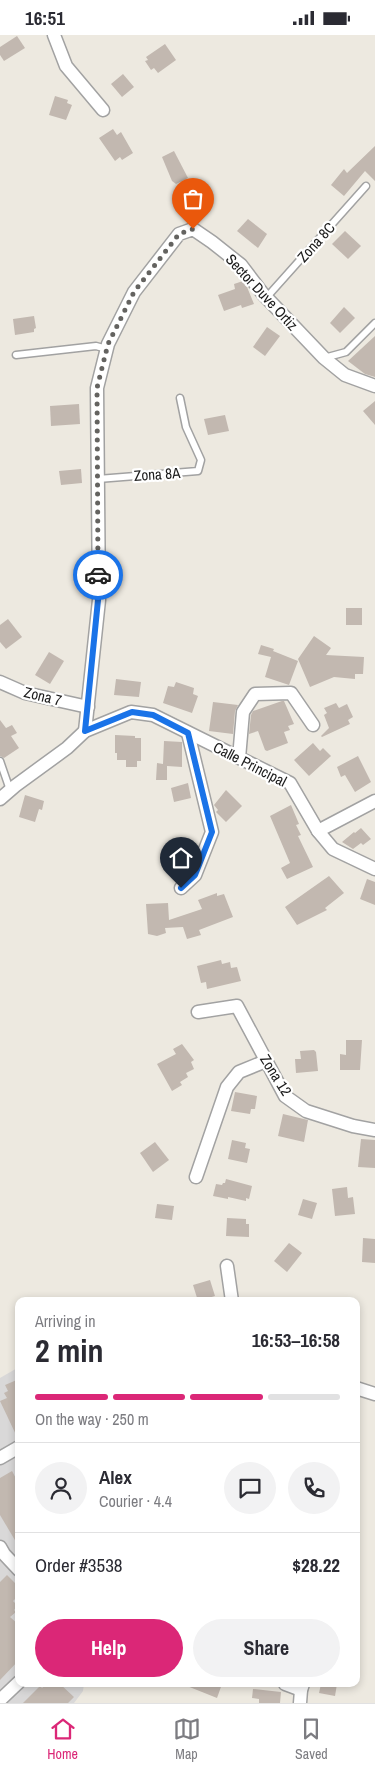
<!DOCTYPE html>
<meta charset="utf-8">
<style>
body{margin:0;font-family:"Archivo Narrow",sans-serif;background:#f2f2f3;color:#2b2b33;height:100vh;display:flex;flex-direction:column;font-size:19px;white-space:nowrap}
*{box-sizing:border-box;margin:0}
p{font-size:16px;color:#7c7c81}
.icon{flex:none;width:28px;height:28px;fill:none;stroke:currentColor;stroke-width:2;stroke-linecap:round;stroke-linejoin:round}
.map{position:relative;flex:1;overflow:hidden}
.sheet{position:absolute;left:15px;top:1262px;width:345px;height:390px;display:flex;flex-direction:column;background:#fff;border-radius:10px;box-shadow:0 2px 8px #0003}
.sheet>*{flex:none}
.pin{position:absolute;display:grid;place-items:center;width:42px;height:42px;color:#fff;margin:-51px -21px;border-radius:50% 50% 50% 0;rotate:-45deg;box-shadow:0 0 5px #0007}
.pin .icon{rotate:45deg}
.courier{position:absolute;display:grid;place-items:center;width:50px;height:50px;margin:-25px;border:4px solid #1a73e8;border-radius:50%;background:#fff;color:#222;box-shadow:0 1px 6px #0007}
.head em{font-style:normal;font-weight:700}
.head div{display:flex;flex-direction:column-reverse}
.head{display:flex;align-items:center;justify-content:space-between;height:85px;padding:0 20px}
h1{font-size:32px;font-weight:700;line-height:38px}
.bar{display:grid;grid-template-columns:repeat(4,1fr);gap:8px 5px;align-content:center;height:60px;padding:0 20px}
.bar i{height:6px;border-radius:4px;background:#e1e1e2}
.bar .selected{background:#db2777}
.bar p{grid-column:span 4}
.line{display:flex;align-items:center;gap:12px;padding:0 20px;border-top:1px solid #e1e1e2}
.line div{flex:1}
.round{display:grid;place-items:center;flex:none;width:52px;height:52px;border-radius:26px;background:#f2f2f3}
.cta{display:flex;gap:10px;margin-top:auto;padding:10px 20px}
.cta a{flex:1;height:58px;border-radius:30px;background:#db2777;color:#fff;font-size:20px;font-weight:700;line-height:58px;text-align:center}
.cta a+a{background:#f2f2f3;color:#2b2b33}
.status{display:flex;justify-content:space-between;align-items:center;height:35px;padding:0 25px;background:#fff;direction:ltr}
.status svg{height:14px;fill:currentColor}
.tabs{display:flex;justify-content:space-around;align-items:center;height:70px;border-top:1px solid #e1e1e2;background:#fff;font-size:14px;color:#7c7c81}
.tabs a{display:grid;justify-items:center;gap:2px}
.tabs .selected{color:#db2777}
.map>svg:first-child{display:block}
.residential{fill:#d9d8d8}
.building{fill:#c2b8b0}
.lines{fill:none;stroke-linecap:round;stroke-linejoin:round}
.lane-casing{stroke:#a2a2a2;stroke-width:9}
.street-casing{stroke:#a2a2a2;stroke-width:15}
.lane{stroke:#fff;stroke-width:6}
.street{stroke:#fff;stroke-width:12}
.done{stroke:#646360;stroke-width:5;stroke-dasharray:0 9}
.route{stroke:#1a73e8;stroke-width:6}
.labels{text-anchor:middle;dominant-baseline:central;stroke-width:4.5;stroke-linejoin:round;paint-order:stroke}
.street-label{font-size:15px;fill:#1b1b1b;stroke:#fff}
</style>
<div class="status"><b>16:51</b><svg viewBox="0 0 49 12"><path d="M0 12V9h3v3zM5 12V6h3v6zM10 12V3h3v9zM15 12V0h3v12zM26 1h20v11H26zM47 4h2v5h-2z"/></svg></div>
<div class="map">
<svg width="375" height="1668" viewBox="0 0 375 1668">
<rect width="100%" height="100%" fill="#ede9e0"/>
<path class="residential" d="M19 1332V1649H84L83 1656 74 1668H0V1343Z"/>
<g class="building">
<path d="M17 1 25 13 4 26 0 20V12Z"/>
<path d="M165 9 176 25 158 38 154 33 151 35 145 26 148 25 146 22Z"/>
<path d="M123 39 134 52 122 62 111 49Z"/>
<path d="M55 61 68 65 67 68 72 70 66 85 49 80Z"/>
<path d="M113 94 117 100 121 97 133 118 122 125 120 122 115 126 99 103Z"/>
<path d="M375 111V146L365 136 344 161 331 150 344 134 347 138Z"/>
<path d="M174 116 188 143 176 149 172 146 162 122Z"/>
<path d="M248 184 267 199 258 213 237 196Z"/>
<path d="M345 196 361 211 348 224 332 209Z"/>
<path d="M243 246 247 252 254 269 242 273 241 270 224 276 218 260 235 254 234 249Z"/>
<path d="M344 272 355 283 340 298 330 288Z"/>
<path d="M34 281 36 293 34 294V297L15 300 13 284Z"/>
<path d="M267 292 280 301 265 321 253 312Z"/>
<path d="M375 301V342L365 339 348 326Z"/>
<path d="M375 366V390L363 376Z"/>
<path d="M79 369 80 389 51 391 50 371Z"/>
<path d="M225 380 229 396 208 400 204 384Z"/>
<path d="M81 434 82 448 61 450 59 436Z"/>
<rect x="346" y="573" width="16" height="17"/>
<path d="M8 584 22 602 6 614 0 607V590Z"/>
<path d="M314 601 331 613 326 620 364 622 363 639H355V644L334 642 310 652 298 624Z"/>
<path d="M261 610 274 614 273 616 298 626 289 650 265 642 271 622 258 619Z"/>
<path d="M49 617 64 626 50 649 35 640Z"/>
<path d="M116 644 141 647 139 662 114 660Z"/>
<path d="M176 647 194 653 193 659 198 661 192 678 163 668 168 651 174 652Z"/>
<path d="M282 666H284L294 689 288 691 290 695 284 697 288 708 267 716 265 715 258 696 249 699 251 680 253 676Z"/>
<path d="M213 667 238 670 235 676 233 699 209 696Z"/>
<path d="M336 668 339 673 347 669 353 682 348 685 350 689 322 702 321 701 329 693 324 680 327 678 324 673Z"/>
<path d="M0 685 6 693 12 690 17 698 11 701 19 713 4 723 0 721Z"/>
<path d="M115 700 135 701V703H141V726H137V732H126V725H117V718H115Z"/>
<path d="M164 706 182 707V732L167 731V745H156L157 728 163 729Z"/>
<path d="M313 708 320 716 323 713 331 721 309 741 294 725Z"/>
<path d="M358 721 371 747 355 757 345 740 341 742 337 732Z"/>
<path d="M188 748 191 763 174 767 171 753Z"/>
<path d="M226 755 242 771 226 787 216 777 218 775 214 770Z"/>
<path d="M25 760 44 766 42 775 39 774 35 787 19 782Z"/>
<path d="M291 770 299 789 296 790 301 800 298 801 313 832 287 844 281 833 290 828 270 781Z"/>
<path d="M361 793 371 804 363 810 361 808 353 814 342 807 354 797 355 798Z"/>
<path d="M187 811 188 825H190L191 829 188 835 168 838 166 812Z"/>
<path d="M329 841 344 858 325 873 327 875 297 890 285 872Z"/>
<path d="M367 844 375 847V870L360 864Z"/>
<path d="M217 858V861L224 859 233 882 199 895 201 900 187 904 183 892 165 893 166 898 157 901 148 899 146 869 168 868 169 885 202 874 198 865Z"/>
<path d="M221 925 222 929 230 927 231 933 237 932 241 946 207 954 206 947 201 948 197 931Z"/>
<path d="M346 1005H362L360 1035H340V1019L346 1020Z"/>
<path d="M182 1009 194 1025 191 1027 194 1034 186 1038 188 1042 180 1047 182 1050 172 1056 157 1029 176 1019 173 1014Z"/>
<path d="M314 1015 316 1017 318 1036 296 1038 295 1024H301L300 1016Z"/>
<path d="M235 1057 257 1061 255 1074H251L250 1079 231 1076Z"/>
<path d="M283 1079 308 1085 304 1107 278 1101Z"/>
<path d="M361 1104 375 1105V1133L358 1132Z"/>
<path d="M232 1105 246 1108 245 1113 250 1114 247 1128 228 1124Z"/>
<path d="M155 1107 169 1125 153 1137 140 1118Z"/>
<path d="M226 1144 252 1151 249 1164 246 1163V1166L228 1162V1164L213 1161 216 1149 222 1150 223 1148H225Z"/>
<path d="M347 1152 348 1163 353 1162 355 1179 335 1181 332 1154Z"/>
<path d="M303 1164 317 1168 312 1184 298 1180Z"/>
<path d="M157 1169 174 1171 172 1185 155 1183Z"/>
<path d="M227 1183 246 1184V1189H249V1202L226 1201Z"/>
<path d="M363 1203 375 1204V1228L362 1227Z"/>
<path d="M289 1208 302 1218 287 1237 274 1226Z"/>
<path d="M210 1245 215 1261 198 1266 193 1250Z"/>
<path d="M19 1344V1404H18L0 1366 7 1363 4 1358 8 1356 5 1350Z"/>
<path d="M12 1436 19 1449V1512L0 1480V1443Z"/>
<path d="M7 1540 19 1552V1560L13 1566 18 1571 14 1575 16 1577 10 1582 19 1590V1625L0 1645V1547Z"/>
<path d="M47 1649H60L74 1662 68 1668H23L40 1651 42 1653Z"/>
<path d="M182 1649H222L217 1663Z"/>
<path d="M321 1649H337L335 1661 319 1658Z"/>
<path d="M253 1654 281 1657 280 1668H259V1664L252 1663Z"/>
</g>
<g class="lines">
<g class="lane-casing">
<g id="lane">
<path d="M266 263 366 151"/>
<path d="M16 320 96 311 107 314"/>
<path d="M324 323 346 317 375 288"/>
<path d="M98 444 198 436 201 425 186 392 180 363"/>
<path d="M0 726 10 755"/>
</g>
</g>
<g class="street-casing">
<g id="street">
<path d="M54 0 66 31 103 75"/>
<path d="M0 647 25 658 88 672"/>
<path d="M85 696 99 565 97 353 108 309 134 257 179 199 193 194 212 207 241 230 263 259 324 323 345 340 375 351"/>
<path d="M239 723 243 677 255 659 291 658 313 690"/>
<path d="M0 764 15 751 67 713 85 696 131 677 153 680 290 748 318 796 333 814 375 834"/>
<path d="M318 796 375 766"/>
<path d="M181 853 195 840 212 797 188 698"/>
<path d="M198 977 237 971 285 1061 306 1076 353 1091 375 1095"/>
<path d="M196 1142 227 1052 239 1037 266 1026"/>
<path d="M227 1231 232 1266"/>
<path d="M356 1353 375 1359"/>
<path d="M0 1423 19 1412"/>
<path d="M0 1512 4 1519 19 1535"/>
<path d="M285 1649 301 1655"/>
<path d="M0 1665 19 1647"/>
<path d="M300 1668 301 1655 303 1649"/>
</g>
</g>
<use href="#lane" class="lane"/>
<use href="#street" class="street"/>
</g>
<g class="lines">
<path class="done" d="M98 540 97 353 108 309 134 257 179 199 193 194"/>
<path class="route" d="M98 540V565L85 696 132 677 153 680 188 698 212 797 195 840 181 853"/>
</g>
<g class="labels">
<g class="street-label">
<text transform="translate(316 207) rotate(-48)">Zona 8C</text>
<text transform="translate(262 257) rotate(47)">Sector Duve Ortiz</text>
<text transform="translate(157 439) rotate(-4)">Zona 8A</text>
<text transform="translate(43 661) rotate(14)">Zona 7</text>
<text transform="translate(250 729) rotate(27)">Calle Principal</text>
<text transform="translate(276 1040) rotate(58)">Zona 12</text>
</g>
</g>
</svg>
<div class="pin" style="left:193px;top:194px;background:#ea580c"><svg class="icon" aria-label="bag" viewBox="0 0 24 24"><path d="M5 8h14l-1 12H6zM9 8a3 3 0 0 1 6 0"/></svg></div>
<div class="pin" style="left:181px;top:853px;background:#1f2937"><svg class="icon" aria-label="home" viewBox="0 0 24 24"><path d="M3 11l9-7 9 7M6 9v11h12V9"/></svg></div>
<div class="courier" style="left:98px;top:540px"><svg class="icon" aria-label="car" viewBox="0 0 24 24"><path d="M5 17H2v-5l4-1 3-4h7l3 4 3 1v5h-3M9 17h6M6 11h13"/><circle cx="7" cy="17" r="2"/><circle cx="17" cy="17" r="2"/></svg></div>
<section class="sheet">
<div class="head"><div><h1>2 min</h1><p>Arriving in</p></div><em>16:53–16:58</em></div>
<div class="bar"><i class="selected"></i><i class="selected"></i><i class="selected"></i><i></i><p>On the way · 250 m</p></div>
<div class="line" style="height:90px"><a class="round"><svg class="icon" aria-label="person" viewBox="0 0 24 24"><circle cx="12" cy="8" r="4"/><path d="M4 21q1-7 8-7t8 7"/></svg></a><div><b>Alex</b><p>Courier · 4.4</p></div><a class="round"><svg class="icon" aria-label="chat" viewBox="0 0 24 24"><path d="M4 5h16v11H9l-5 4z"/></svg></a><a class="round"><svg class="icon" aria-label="phone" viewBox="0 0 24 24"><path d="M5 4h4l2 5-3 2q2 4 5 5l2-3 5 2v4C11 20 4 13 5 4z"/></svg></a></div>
<div class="line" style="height:65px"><div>Order #3538</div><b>$28.22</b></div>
<div class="cta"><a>Help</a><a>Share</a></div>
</section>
</div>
<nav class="tabs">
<a class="selected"><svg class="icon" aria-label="home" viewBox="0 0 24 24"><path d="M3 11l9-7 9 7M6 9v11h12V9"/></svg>Home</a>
<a><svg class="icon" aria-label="map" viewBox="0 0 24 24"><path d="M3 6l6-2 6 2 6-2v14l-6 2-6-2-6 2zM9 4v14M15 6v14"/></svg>Map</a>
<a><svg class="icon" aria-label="saved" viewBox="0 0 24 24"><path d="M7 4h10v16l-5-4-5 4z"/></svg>Saved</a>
</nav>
